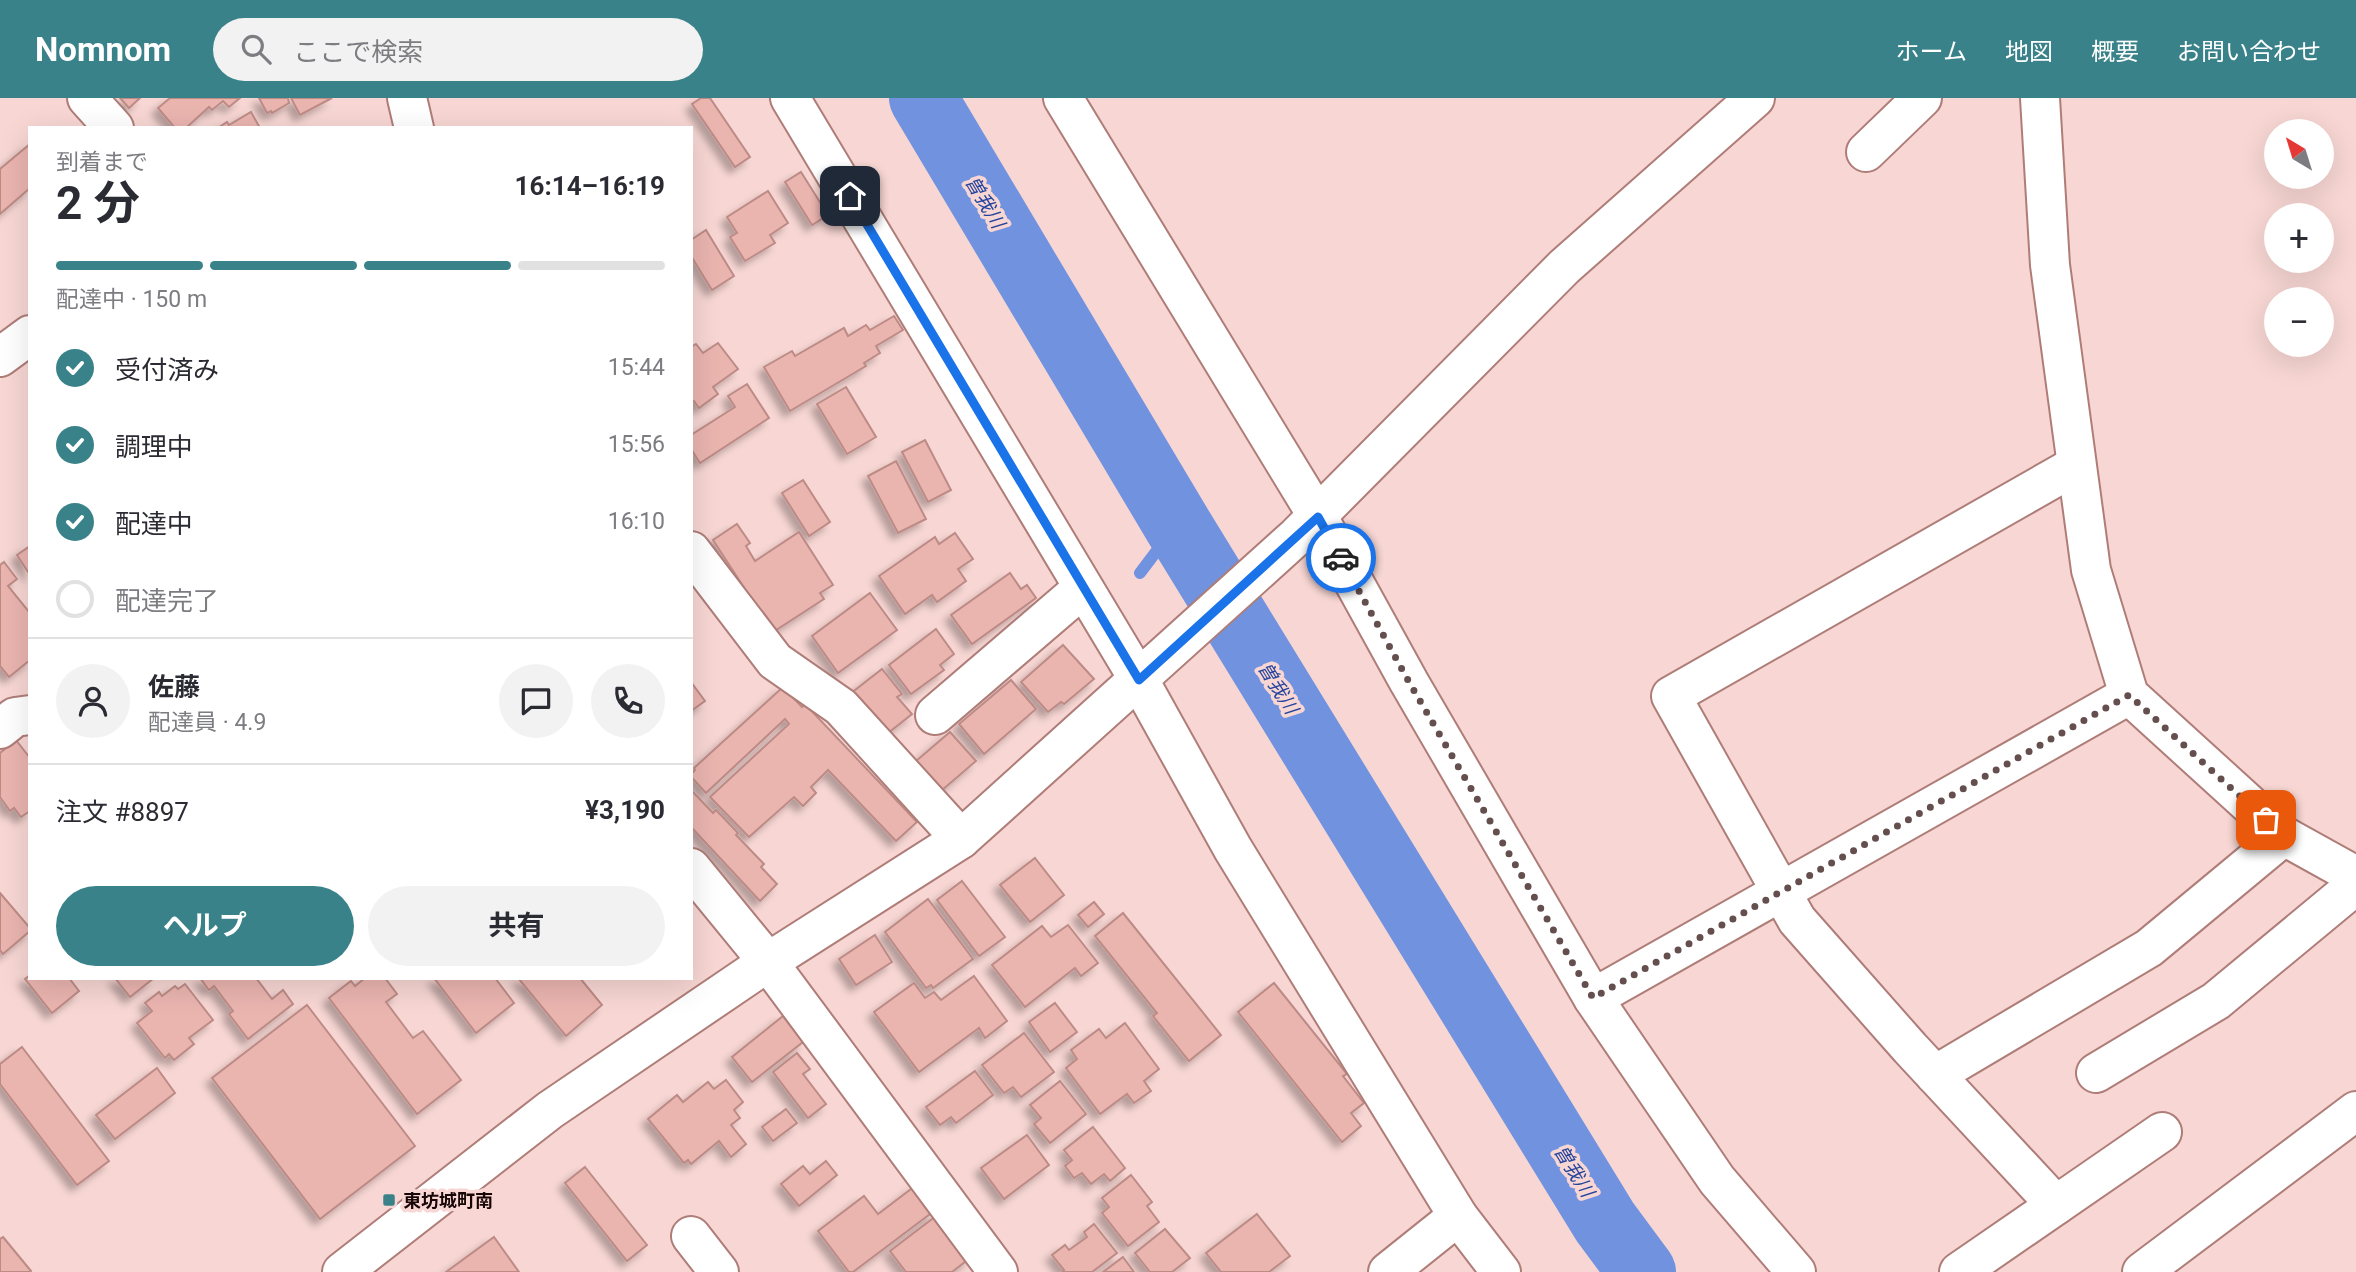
<!DOCTYPE html>
<html lang="ja">
<meta charset="utf-8">
<style>
body{margin:0;font-family:Roboto,"Noto Sans JP",sans-serif;background:#f2f2f3;color:#2b2b33;height:100vh;display:flex;flex-direction:column;font-size:26px;white-space:nowrap}
*{box-sizing:border-box;margin:0}
p{font-size:23px;color:#7c7c81}
.icon{flex:none;width:38px;height:38px;fill:none;stroke:currentColor;stroke-width:2;stroke-linecap:round;stroke-linejoin:round}
.map{position:relative;flex:1;overflow:hidden}
.sheet{position:absolute;left:28px;top:28px;width:665px;height:854px;display:flex;flex-direction:column;background:#fff;border-radius:0px;box-shadow:0 7px 28px #0002}
.sheet>*{flex:none}
.needle{width:46px;rotate:322deg}
.tools{position:absolute;left:2264px;top:21px;display:grid;gap:14px}
.tools a{display:grid;place-items:center;width:70px;height:70px;border-radius:50%;background:#fff;box-shadow:0 7px 28px #0002;font-size:35px}
.pin{position:absolute;display:grid;place-items:center;width:60px;height:60px;color:#fff;margin:-30px;border-radius:14px;box-shadow:0 4px 10px #0006}
.courier{position:absolute;display:grid;place-items:center;width:70px;height:70px;margin:-35px;border:5px solid #1a73e8;border-radius:50%;background:#fff;color:#222;box-shadow:0 2px 9px #0007}
.head em{font-style:normal;font-weight:700}
.head div{display:flex;flex-direction:column-reverse}
.head{display:flex;align-items:center;justify-content:space-between;height:119px;padding:0 28px}
h1{font-size:46px;font-weight:700;line-height:52px}
.bar{display:grid;grid-template-columns:repeat(4,1fr);gap:10px 7px;align-content:center;height:84px;padding:0 28px}
.bar i{height:9px;border-radius:5px;background:#e1e1e2}
.bar .active{background:#3a8289}
.bar p{grid-column:span 4}
.line{display:flex;align-items:center;gap:18px;padding:0 28px;border-top:2px solid #e1e1e2}
.line div{flex:1}
.round{display:grid;place-items:center;flex:none;width:74px;height:74px;border-radius:37px;background:#f2f2f3}
ol{padding:0 28px;list-style:none}
li{display:flex;align-items:center;gap:21px;height:77px}
li p{margin-inline-start:auto}
li .icon{padding:7px;border-radius:50%;background:#3a8289;color:#fff;stroke-width:4}
li:last-child{color:#7c7c81}
li i{width:38px;height:38px;border:4px solid #e1e1e2;border-radius:50%}
.cta{display:flex;gap:14px;margin-top:auto;padding:14px 28px}
.cta a{flex:1;height:80px;border-radius:42px;background:#3a8289;color:#fff;font-size:28px;font-weight:700;line-height:80px;text-align:center}
.cta a+a{background:#f2f2f3;color:#2b2b33}
header{display:flex;align-items:center;gap:42px;box-sizing:border-box;height:98px;padding:0 35px;background:#3a8289;color:#fff}
header strong{font-size:33px}
nav{display:flex;gap:38px;margin-inline-start:auto;font-size:24px}
.search{width:490px;height:63px;background:#f2f2f3;display:flex;align-items:center;gap:18px;box-sizing:border-box;padding:0 24px;border-radius:38px;color:#7c7c81;font-size:26px}
.map>svg:first-child{display:block}
.lines{fill:none;stroke-linecap:round;stroke-linejoin:round}
.stream{stroke:#7092df;stroke-width:12}
.river{stroke:#7092df;stroke-width:68}
.building{fill:#eab4af;stroke:#bd8b86;stroke-width:2;filter:url(#shadow)}
.minor-casing{stroke:#af7d78;stroke-width:42}
.minor{stroke:#fff;stroke-width:38}
.done{stroke:#654f4e;stroke-width:7;stroke-dasharray:0 12.6}
.route{stroke:#1a73e8;stroke-width:9}
.poi-dot{fill:#3a8289;stroke:#f7d6d3;stroke-width:2.5}
.labels{text-anchor:middle;dominant-baseline:central;stroke-width:7;stroke-linejoin:round;paint-order:stroke}
.poi-label{font-size:18px;font-weight:bold;fill:#170706;stroke:#f7d6d3;text-anchor:start}
.water-label{font-size:19px;font-style:italic;fill:#23449d;stroke:#f7d6d3}
</style>
<header>
<strong>Nomnom</strong>
<div class="search"><svg class="icon" aria-label="search" viewBox="0 0 24 24"><circle cx="10" cy="10" r="6"/><path d="M15 15l6 6"/></svg>ここで検索</div>
<nav><a>ホーム</a><a>地図</a><a>概要</a><a>お問い合わせ</a></nav>
</header>
<div class="map">
<svg width="2356" height="1174" viewBox="0 0 2356 1174">
<defs>
<filter id="shadow"><feDropShadow dx="-6" dy="6" stdDeviation="3.5" flood-color="#0004"/></filter>
</defs>
<rect width="100%" height="100%" fill="#f7d6d3"/>
<g class="lines">
<path class="stream" d="M1140 475 1177 426"/>
<path class="river" d="M923 0 1177 426 1605 1124 1642 1174"/>
</g>
<g class="building">
<path d="M120 0H140L129 10Z"/>
<path d="M170 0H240L229 9 223 3 212 12 209 9 186 30H175L158 10Z"/>
<path d="M259 0H288L289 5 272 15 271 13 267 15Z"/>
<path d="M291 0H332L300 17Z"/>
<path d="M701 0H710L750 59 735 69 692 6Z"/>
<path d="M251 14 260 30H218L227 24 229 27Z"/>
<path d="M30 46V90L0 116V71Z"/>
<path d="M801 74 828 117 812 127 785 84Z"/>
<path d="M768 93 788 125 770 137 775 145 745 163 730 139 737 135 727 119Z"/>
<path d="M706 132 734 178 712 192 691 158V142Z"/>
<path d="M894 218 903 232 876 248 880 255 864 265 866 268 790 313 764 269 792 253 795 258 844 230 848 238 866 227 870 232Z"/>
<path d="M718 245 738 271 713 289 718 296 699 310 694 303 691 305V249L696 246 703 255Z"/>
<path d="M747 286 769 320 700 365 691 351V337L735 309 728 298Z"/>
<path d="M846 289 876 339 847 356 817 306Z"/>
<path d="M925 342 951 392 928 404 902 354Z"/>
<path d="M896 363 926 421 898 435 868 378Z"/>
<path d="M803 382 830 424 809 438 782 395Z"/>
<path d="M737 426 750 445 746 448 755 463 799 434 833 487 820 495 824 501 773 534 713 442Z"/>
<path d="M955 435 973 461 958 471 966 483 937 504 932 497 905 516 879 478 935 439 939 446Z"/>
<path d="M30 448V477L17 457Z"/>
<path d="M4 464 17 481 8 488 30 515V562L9 579 0 568V467Z"/>
<path d="M1010 475 1021 491 1027 487 1036 500 972 546 951 517Z"/>
<path d="M870 495 897 532 838 575 812 538Z"/>
<path d="M936 531 954 556 940 567 944 572 911 596 889 567Z"/>
<path d="M1063 547 1094 581 1064 606 1061 604 1048 614 1021 584Z"/>
<path d="M882 571 902 596 897 599 912 616 883 639 850 596Z"/>
<path d="M1011 582 1036 611 984 656 959 626Z"/>
<path d="M691 584 705 603 691 613Z"/>
<path d="M783 589 802 609 805 606 917 724 896 743 828 672 811 689 816 695 803 708 794 699 749 739 710 699 789 626 785 621 706 695 693 681 691 683V676L695 672 694 670Z"/>
<path d="M950 634 976 663 934 699 909 669Z"/>
<path d="M16 642 30 660V713L21 719 14 710 10 713 0 699V655Z"/>
<path d="M691 692 713 715 716 712 738 735 736 737 764 766 761 769 777 786 760 803 691 729Z"/>
<path d="M1035 760 1064 797 1030 824 1000 787Z"/>
<path d="M962 783 1005 839 979 858 937 802Z"/>
<path d="M0 795 30 830V833L3 856 0 852Z"/>
<path d="M928 801 973 861 933 890 931 887 926 890 885 834Z"/>
<path d="M1094 804 1104 816 1088 829 1078 817Z"/>
<path d="M1123 815 1221 937 1189 963 1153 918 1157 915 1095 838Z"/>
<path d="M1068 827 1098 865 1081 878 1075 870 1025 909 992 867 1042 828 1051 839Z"/>
<path d="M875 837 892 864 856 887 839 861Z"/>
<path d="M30 877V880H69L79 893 52 915 25 881Z"/>
<path d="M974 878 1007 923 985 940 979 930 919 974 874 914 914 885 925 900 934 894 941 902Z"/>
<path d="M115 880H154L130 899Z"/>
<path d="M200 880H256L272 901 283 892 293 906 248 941 229 916 233 913 214 888 209 892Z"/>
<path d="M365 880H385L397 896 386 904 413 940 423 933 461 982 417 1016 329 900 351 883 355 888Z"/>
<path d="M434 880H495L514 905 476 935Z"/>
<path d="M518 880H580L602 907 566 938Z"/>
<path d="M1274 885 1347 976 1343 978 1364 1005 1351 1015 1361 1028 1342 1044 1238 914Z"/>
<path d="M185 886 213 922 189 940 194 946 174 962 169 956 165 960 137 925 152 913 145 905 159 894 162 898 175 888 178 891Z"/>
<path d="M1055 905 1077 934 1050 954 1029 924Z"/>
<path d="M307 907 415 1048 320 1121 212 980Z"/>
<path d="M783 918 803 944 752 984 732 959Z"/>
<path d="M1125 925 1159 971 1144 983 1151 993 1134 1005 1127 996 1100 1016 1066 970 1077 961 1071 952 1099 931 1106 940Z"/>
<path d="M1024 935 1054 974 1021 999 1013 989 1004 995 982 967Z"/>
<path d="M22 949 109 1063 77 1087 0 986V966Z"/>
<path d="M797 955 810 971 803 976 826 1006 808 1020 773 974Z"/>
<path d="M157 970 175 995 115 1041 96 1017Z"/>
<path d="M975 973 993 997 956 1025 951 1019 940 1027 926 1009Z"/>
<path d="M726 982 743 1004 734 1012 740 1020 731 1027 746 1046 731 1059 719 1043 691 1066 688 1062 684 1065 648 1021 677 997 683 1004 708 984 714 991Z"/>
<path d="M1060 983 1086 1016 1050 1045 1034 1026 1041 1020 1030 1007Z"/>
<path d="M786 1011 797 1025 773 1043 762 1029Z"/>
<path d="M1093 1029 1125 1070 1110 1083 1104 1076 1091 1086 1082 1075 1074 1080 1065 1068 1072 1062 1064 1052Z"/>
<path d="M1027 1037 1049 1067 1004 1101 981 1070Z"/>
<path d="M826 1063 837 1077 799 1108 781 1086 803 1068 810 1076Z"/>
<path d="M585 1069 647 1147 627 1163 565 1085Z"/>
<path d="M1131 1077 1152 1104 1147 1108 1159 1124 1128 1148 1102 1115 1109 1109 1102 1100Z"/>
<path d="M915 1088 934 1113 853 1174H849L818 1133 864 1098 878 1116Z"/>
<path d="M1257 1116 1290 1158 1269 1174H1221L1206 1155Z"/>
<path d="M936 1118 970 1160 952 1174H906L890 1153Z"/>
<path d="M1094 1126 1117 1155 1092 1174H1062L1064 1172 1052 1157 1065 1147 1069 1152 1087 1139 1084 1134Z"/>
<path d="M1165 1131 1190 1160 1172 1174H1150L1135 1155Z"/>
<path d="M3 1139 31 1173 30 1174H0V1141Z"/>
<path d="M494 1139 519 1174H446Z"/>
<path d="M1123 1159 1134 1174H1103Z"/>
</g>
<g class="lines">
<g class="minor-casing">
<g id="minor">
<path d="M87 0 114 30"/>
<path d="M407 0 414 30"/>
<path d="M790 0 1139 582 1233 751 1458 1118 1501 1174"/>
<path d="M1063 0 1318 419 1409 584 1593 900 1717 1082 1796 1174"/>
<path d="M2040 0 2050 167 2091 472 2129 597 2284 738 2356 778"/>
<path d="M1866 54 1922 0"/>
<path d="M0 259 30 237"/>
<path d="M691 453 775 563 841 609 961 741"/>
<path d="M935 617 1083 490"/>
<path d="M0 631 15 619 30 617"/>
<path d="M691 770 768 864 998 1174"/>
<path d="M1593 900 2129 597"/>
<path d="M2096 975 2216 903 2356 787"/>
<path d="M1935 977 2149 850 2284 738"/>
<path d="M2056 1107 1910 950 1797 822 1671 598 2075 368"/>
<path d="M691 1138 719 1174"/>
<path d="M342 1174 550 1012 768 864 961 741 1297 438 1564 169 1755 0"/>
<path d="M1388 1174 1458 1118"/>
<path d="M1959 1174 2162 1034"/>
<path d="M2142 1174 2356 1013"/>
</g>
</g>
<use href="#minor" class="minor"/>
</g>
<g class="lines">
<path class="done" d="M1341 460 1409 584 1593 900 2129 597 2266 722"/>
<path class="route" d="M850 98 1139 582 1318 419 1341 460"/>
</g>
<rect class="poi-dot" x="382" y="1095" width="14" height="14" rx="3.5"/>
<g class="labels">
<g class="poi-label">
<text x="403" y="1102">東坊城町南</text>
</g>
<g class="water-label">
<text transform="translate(985 104) rotate(59)">曽我川</text>
<text transform="translate(1278 590) rotate(58)">曽我川</text>
<text transform="translate(1574 1073) rotate(58)">曽我川</text>
</g>
</g>
</svg>
<div class="tools">
<a><svg class="needle" viewBox="-14 -14 28 28"><path d="M0-13l5 13h-10z" fill="#e53935"/><path d="M0 13l5-13h-10z" fill="#7c7c81"/></svg></a>
<a>+</a>
<a>−</a>
</div>
<div class="pin" style="left:2266px;top:722px;background:#ea580c"><svg class="icon" aria-label="bag" viewBox="0 0 24 24"><path d="M5 8h14l-1 12H6zM9 8a3 3 0 0 1 6 0"/></svg></div>
<div class="pin" style="left:850px;top:98px;background:#1f2937"><svg class="icon" aria-label="home" viewBox="0 0 24 24"><path d="M3 11l9-7 9 7M6 9v11h12V9"/></svg></div>
<div class="courier" style="left:1341px;top:460px"><svg class="icon" aria-label="car" viewBox="0 0 24 24"><path d="M5 17H2v-5l4-1 3-4h7l3 4 3 1v5h-3M9 17h6M6 11h13"/><circle cx="7" cy="17" r="2"/><circle cx="17" cy="17" r="2"/></svg></div>
<section class="sheet">
<div class="head"><div><h1>2 分</h1><p>到着まで</p></div><em>16:14–16:19</em></div>
<div class="bar"><i class="active"></i><i class="active"></i><i class="active"></i><i></i><p>配達中 · 150 m</p></div>
<ol>
<li><svg class="icon" aria-label="check" viewBox="0 0 24 24"><path d="M5 12l5 5 9-10"/></svg>受付済み<p>15:44</p></li>
<li><svg class="icon" aria-label="check" viewBox="0 0 24 24"><path d="M5 12l5 5 9-10"/></svg>調理中<p>15:56</p></li>
<li><svg class="icon" aria-label="check" viewBox="0 0 24 24"><path d="M5 12l5 5 9-10"/></svg>配達中<p>16:10</p></li>
<li><i></i>配達完了</li>
</ol>
<div class="line" style="height:126px"><a class="round"><svg class="icon" aria-label="person" viewBox="0 0 24 24"><circle cx="12" cy="8" r="4"/><path d="M4 21q1-7 8-7t8 7"/></svg></a><div><b>佐藤</b><p>配達員 · 4.9</p></div><a class="round"><svg class="icon" aria-label="chat" viewBox="0 0 24 24"><path d="M4 5h16v11H9l-5 4z"/></svg></a><a class="round"><svg class="icon" aria-label="phone" viewBox="0 0 24 24"><path d="M5 4h4l2 5-3 2q2 4 5 5l2-3 5 2v4C11 20 4 13 5 4z"/></svg></a></div>
<div class="line" style="height:91px"><div>注文 #8897</div><b>¥3,190</b></div>
<div class="cta"><a>ヘルプ</a><a>共有</a></div>
</section>
</div>
